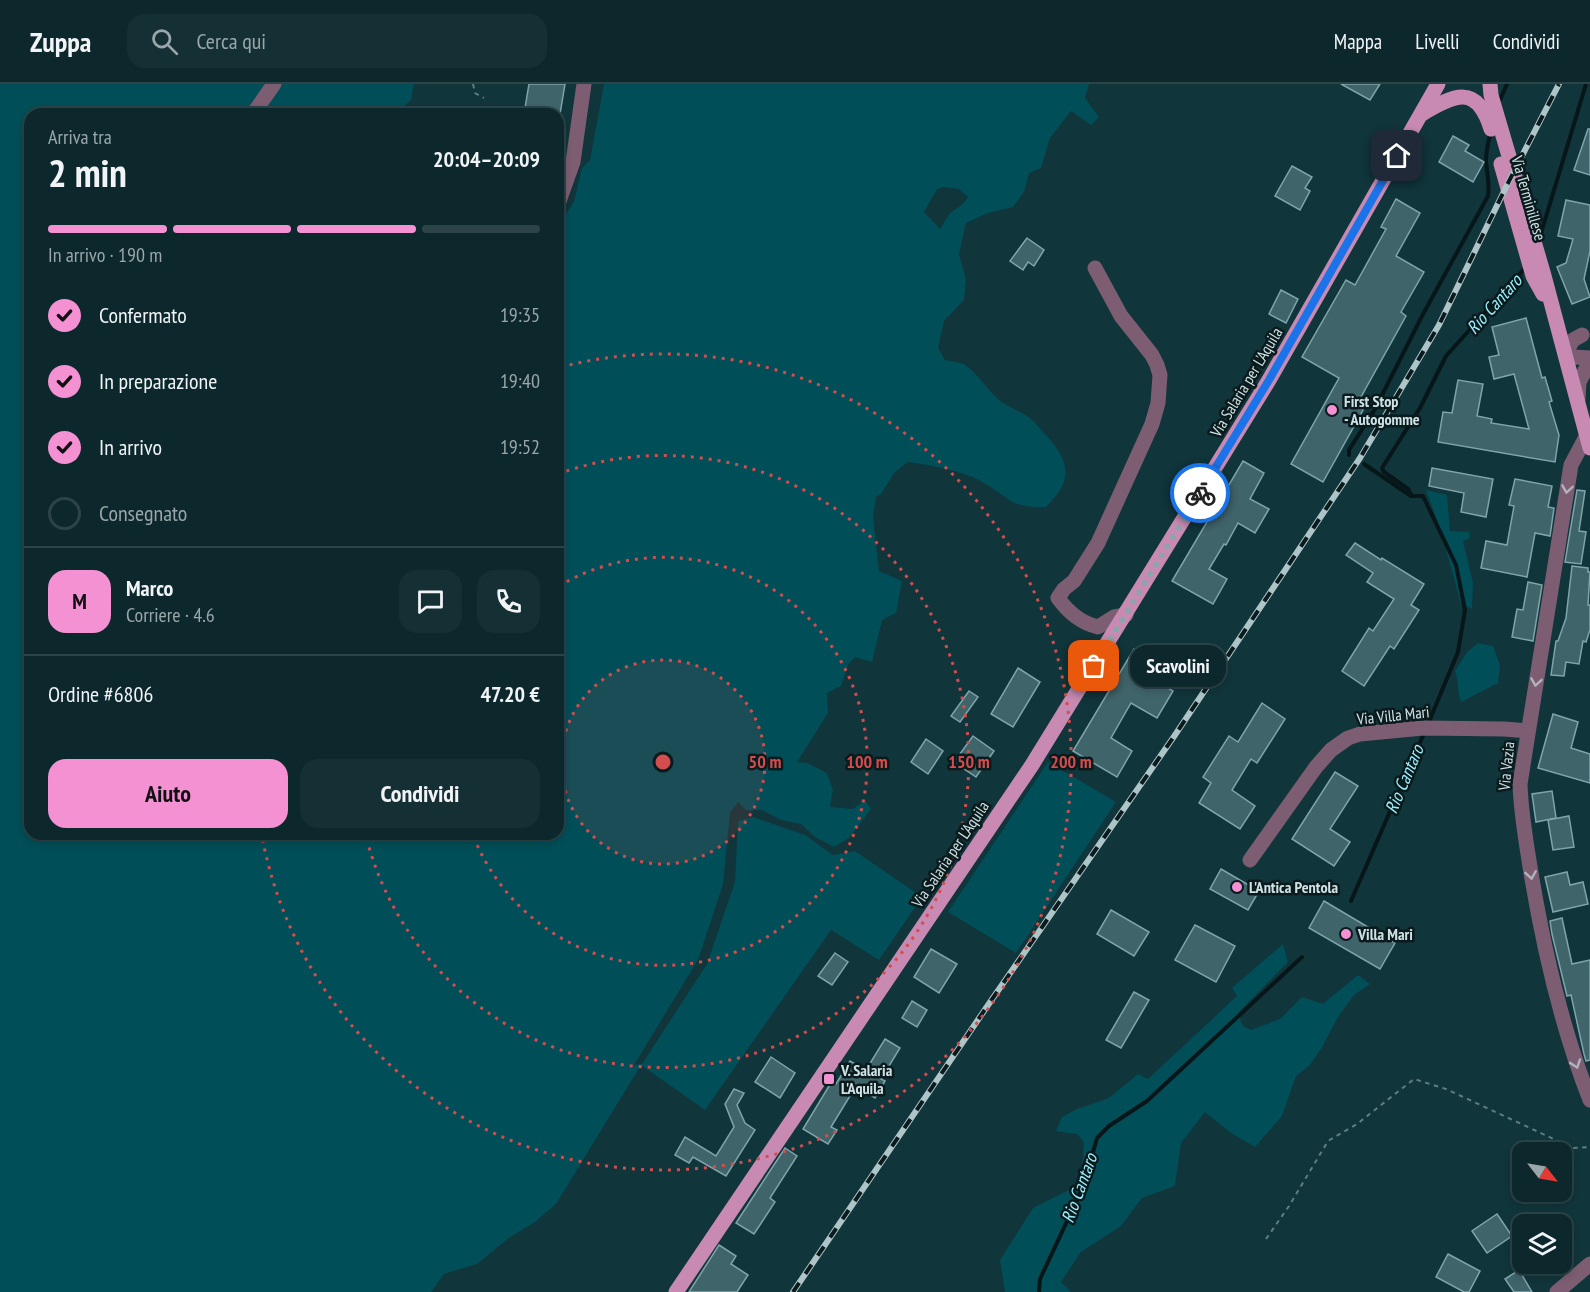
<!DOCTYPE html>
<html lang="it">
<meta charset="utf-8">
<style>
body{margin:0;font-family:"PT Sans Narrow",sans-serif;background:#153034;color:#f1f3f6;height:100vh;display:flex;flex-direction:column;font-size:22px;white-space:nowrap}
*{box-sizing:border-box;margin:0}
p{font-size:20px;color:#9aa6a9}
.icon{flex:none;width:33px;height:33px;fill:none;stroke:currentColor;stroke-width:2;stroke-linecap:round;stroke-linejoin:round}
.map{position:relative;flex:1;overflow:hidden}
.details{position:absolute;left:24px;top:24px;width:540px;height:732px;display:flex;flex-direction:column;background:#0c282c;border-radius:18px;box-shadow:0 3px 9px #0003,0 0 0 2px #2c4448}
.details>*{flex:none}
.needle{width:39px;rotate:121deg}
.controls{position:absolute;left:1512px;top:1058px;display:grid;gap:12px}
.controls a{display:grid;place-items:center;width:60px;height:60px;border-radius:12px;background:#0c282c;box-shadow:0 3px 9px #0003,0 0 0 2px #2c4448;font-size:30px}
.pin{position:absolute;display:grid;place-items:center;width:51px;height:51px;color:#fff;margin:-26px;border-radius:12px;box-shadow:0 3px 9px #0006}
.courier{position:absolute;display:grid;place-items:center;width:60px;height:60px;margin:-30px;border:4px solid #1a73e8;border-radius:50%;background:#fff;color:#222;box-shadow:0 2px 8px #0007}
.bubble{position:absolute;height:42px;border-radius:18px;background:#0c282c;box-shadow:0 3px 9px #0003,0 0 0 2px #2c4448;font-size:20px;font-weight:700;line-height:42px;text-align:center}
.head em{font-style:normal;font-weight:700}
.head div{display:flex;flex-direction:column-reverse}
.head{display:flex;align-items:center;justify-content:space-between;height:102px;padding:0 24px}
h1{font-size:39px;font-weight:700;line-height:45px}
.bar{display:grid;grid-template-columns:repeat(4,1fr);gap:9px 6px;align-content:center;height:72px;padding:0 24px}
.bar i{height:8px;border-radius:4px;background:#2c4448}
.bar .selected{background:#f491d3}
.bar p{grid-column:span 4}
.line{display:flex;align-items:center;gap:15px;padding:0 24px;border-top:2px solid #2c4448}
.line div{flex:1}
.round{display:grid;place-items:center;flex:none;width:63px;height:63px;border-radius:18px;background:#153034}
ol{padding:0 24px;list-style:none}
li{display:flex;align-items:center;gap:18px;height:66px}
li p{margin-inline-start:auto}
li .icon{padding:6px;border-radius:50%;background:#f491d3;color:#111;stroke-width:4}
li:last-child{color:#9aa6a9}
li i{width:33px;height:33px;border:3px solid #2c4448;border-radius:50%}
.cta{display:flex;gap:12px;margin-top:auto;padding:12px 24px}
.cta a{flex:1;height:69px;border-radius:18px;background:#f491d3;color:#111;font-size:24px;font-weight:700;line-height:69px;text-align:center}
.cta a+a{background:#153034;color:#f1f3f6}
header{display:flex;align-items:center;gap:36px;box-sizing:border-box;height:84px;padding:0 30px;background:#0c282c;border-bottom:2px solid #2c4448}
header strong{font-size:28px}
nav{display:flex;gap:33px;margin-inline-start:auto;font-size:21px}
.search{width:420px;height:54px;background:#153034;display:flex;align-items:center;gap:15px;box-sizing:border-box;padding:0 21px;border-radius:18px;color:#9aa6a9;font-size:22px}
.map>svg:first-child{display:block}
.green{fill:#004e58;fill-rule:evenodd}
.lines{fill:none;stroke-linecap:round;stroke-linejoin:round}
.stream{stroke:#071619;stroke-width:4}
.building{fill:#3f646a;stroke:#7fa5ac;stroke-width:1.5}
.path{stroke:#5f7d82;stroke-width:2;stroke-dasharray:4.5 4.5;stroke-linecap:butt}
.minor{stroke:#7c5d71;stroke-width:15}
.major{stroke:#c88ab2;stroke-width:15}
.rail-casing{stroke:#aec5c8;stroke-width:6}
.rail{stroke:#0b1a1c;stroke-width:4;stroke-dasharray:11;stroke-linecap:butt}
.oneway{stroke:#b1b3bc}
.done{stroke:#8ca5aa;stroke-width:6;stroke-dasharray:0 10.8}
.route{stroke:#1a73e8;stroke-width:8}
.ring{fill:none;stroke:#d44d4e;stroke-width:3;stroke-dasharray:3 6}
.poi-dot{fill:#f491d3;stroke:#0b1a1c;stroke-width:2}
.labels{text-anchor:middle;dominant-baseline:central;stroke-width:5;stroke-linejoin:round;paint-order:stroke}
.street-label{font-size:16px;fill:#cee2e5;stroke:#0b1a1c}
.poi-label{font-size:16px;font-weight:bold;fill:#cee2e5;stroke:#0b1a1c;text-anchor:start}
.water-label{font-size:18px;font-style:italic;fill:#9cf0fe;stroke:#0b1a1c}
.centre{fill:#d44d4e;stroke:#0b1a1c;stroke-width:3}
.ring-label{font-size:18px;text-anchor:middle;font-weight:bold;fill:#d44d4e;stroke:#0b1a1c;stroke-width:5;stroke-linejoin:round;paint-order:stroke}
</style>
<header>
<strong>Zuppa</strong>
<div class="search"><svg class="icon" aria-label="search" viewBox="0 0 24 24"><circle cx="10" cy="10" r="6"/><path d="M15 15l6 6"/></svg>Cerca qui</div>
<nav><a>Mappa</a><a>Livelli</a><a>Condividi</a></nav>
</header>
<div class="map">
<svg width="1590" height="1208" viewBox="0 0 1590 1208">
<rect width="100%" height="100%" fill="#10353b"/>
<g class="green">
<path d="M0 0H414L411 16 396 30H30V750H558V152L563 134 574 118 582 84 590 76 604 0H1089L1085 14 1099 33 1091 41 1071 27 1050 54 1041 84 1029 89 1024 108 1013 123 988 129 966 139 959 170 966 195 964 216 944 237 938 264 945 276C950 277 958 278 963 280 978 288 986 305 999 316 1009 324 1021 327 1031 335 1037 340 1041 347 1047 352 1071 380 1073 396 1046 423 1011 424 1011 415 984 399 965 387 930 381 908 378L895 388 881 410 876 413 873 433 879 487 902 497 896 529 882 536 872 578 855 573 848 581 841 602 827 609 828 629 797 678 807 679 827 689 833 706 830 723 853 725 865 716 871 725 849 754 834 763 815 753 801 740 781 736 762 726H746L738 718 730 729 723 800 698 876 634 981 642 980 707 880 735 798 738 737 753 733 805 751 833 771 855 767 922 813 879 876 831 846 705 1026 641 981 556 1120 535 1138 510 1153 477 1180 444 1190 431 1208H0ZM944 103 959 105 968 113 963 120 950 129 940 145 924 128 937 105Z"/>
<path d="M1426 406 1447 411 1450 447 1469 448V455L1463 457 1473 499 1472 525 1461 520 1441 447Z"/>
<path d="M1478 559 1493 562 1500 581 1498 599 1461 618C1457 607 1459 598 1455 587L1467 568Z"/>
<path d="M1048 678 1116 718 1016 869 948 828Z"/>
<path d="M1283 860 1288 878 1238 929 1243 942 1251 946 1280 935 1302 913 1323 920 1358 891 1370 900 1354 911 1338 933 1321 965 1309 982 1296 992 1282 1032 1255 1063 1231 1049 1205 1028 1181 1059 1175 1102 1142 1114 1121 1142 1081 1168 1061 1198 1071 1208H1005L1000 1176 1033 1124 1081 1100 1084 1058 1077 1050 1056 1047 1062 1033 1077 1025 1109 1014 1138 990 1148 995 1237 912 1232 904Z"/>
</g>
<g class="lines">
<g class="stream">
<path d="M1499 18 1507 0"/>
<path d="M1539 156 1586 0"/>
<path d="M1349 371V366L1375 325 1422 232 1488 112C1490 100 1487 90 1486 78 1486 68 1488 58 1491 48"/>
<path d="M1364 380 1411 412"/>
<path d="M1428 640 1458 568 1465 526 1456 481 1423 412H1412L1408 405 1384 388 1382 384 1420 324 1446 272 1525 184"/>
<path d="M1351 817 1425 647"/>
<path d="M1039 1208 1040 1195 1083 1103 1097 1054 1109 1042 1147 1017 1302 873"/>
</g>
</g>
<g class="building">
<path d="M529 0H565L560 30H524Z"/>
<path d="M1341 0H1380L1370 16Z"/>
<path d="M1588 45H1590V91L1574 86Z"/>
<path d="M1453 52 1469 61 1465 67 1484 78 1473 98 1439 78Z"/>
<path d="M1292 82 1312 93 1305 104 1310 107 1300 126 1275 112Z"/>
<path d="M1396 115 1420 129 1396 172 1424 188 1401 228 1406 232 1356 322 1363 326 1323 398 1291 380 1339 294 1302 273 1346 196 1355 201 1386 145 1381 143Z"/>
<path d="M1566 116 1590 121V167L1584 195 1590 213 1572 220 1557 183 1566 179 1573 155 1558 152Z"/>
<path d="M1027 154 1044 166 1034 182 1028 178 1023 186 1010 177Z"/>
<path d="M1281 206 1298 215 1286 239 1269 230Z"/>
<path d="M1526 234 1542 294 1545 293 1552 317 1549 318 1559 351 1555 378 1438 358 1443 328 1452 329 1458 296 1483 300 1477 332 1492 335 1491 339 1529 345 1514 290 1494 295 1489 273 1499 271 1492 243Z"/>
<path d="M1243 377 1264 389 1250 415 1269 425 1255 449 1238 439 1226 461 1224 460 1209 485 1227 495 1213 520 1172 497Z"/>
<path d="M1432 384 1493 395 1486 433 1461 428 1464 409 1429 402Z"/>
<path d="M1515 395 1552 402 1548 423 1554 424 1550 452 1535 449 1527 493 1481 484 1486 457 1507 461 1514 422 1509 421Z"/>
<path d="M1577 406 1585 407 1579 447 1586 448 1581 480 1565 478Z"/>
<path d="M1355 459 1381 476 1382 474 1424 500 1411 521 1419 526 1394 565 1390 562 1364 602 1342 587 1369 544 1373 547 1394 515 1367 498 1373 489 1346 471Z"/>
<path d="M1572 482 1588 484V488H1590L1588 521H1590V546L1586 558 1583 557 1579 580 1566 578 1564 592 1551 591 1556 557H1558L1566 534Z"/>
<path d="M1528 498 1542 501 1533 557 1512 553 1517 525 1523 526Z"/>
<path d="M1134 565 1161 581 1153 595 1173 607 1157 634 1131 619 1111 654 1132 667 1117 693 1073 667Z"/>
<path d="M1018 584 1040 598 1013 643 991 630Z"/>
<path d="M969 607 978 613 960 638 951 632Z"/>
<path d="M1262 619 1285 635 1257 679 1251 675 1232 706 1255 722 1240 745 1199 719 1211 699 1203 693 1229 652 1238 658Z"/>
<path d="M1553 630 1578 638 1571 664 1590 670V699L1538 684Z"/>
<path d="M973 652 994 667 976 693 954 678Z"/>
<path d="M926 655 943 667 928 690 911 678Z"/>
<path d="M1335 688 1358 702 1330 745 1350 758 1334 782 1292 755Z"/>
<path d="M1552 707 1556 734 1536 738 1532 710Z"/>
<path d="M1569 732 1574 763 1553 766 1548 736Z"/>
<path d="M1221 785 1259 807 1248 826 1210 805Z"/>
<path d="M1567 788 1570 801 1583 798 1588 820 1553 828 1545 793Z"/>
<path d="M1324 817 1395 859 1380 885 1309 844Z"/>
<path d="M1111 826 1149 848 1134 872 1097 850Z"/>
<path d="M1562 834 1572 880 1590 876V976L1586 977 1584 970 1571 911 1567 912 1552 850 1550 837Z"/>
<path d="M1195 841 1235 862 1216 898 1175 876Z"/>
<path d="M931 865 957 880 939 909 914 893Z"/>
<path d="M835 869 848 878 832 901 818 892Z"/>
<path d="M1134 908 1149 916 1121 964 1106 956Z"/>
<path d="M912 917 927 926 917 943 902 934Z"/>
<path d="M885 955 900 964 881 995 885 997 875 1014 856 1002 831 1043 837 1046 828 1060 803 1045 832 997 836 1000 850 977 866 986Z"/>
<path d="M771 973 795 989 780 1014 755 998Z"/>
<path d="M734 1005 744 1009 737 1021 745 1039 755 1046 726 1092 693 1073 689 1079 675 1071 685 1053 716 1072 734 1043 725 1020Z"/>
<path d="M785 1064 797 1072 770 1114 775 1118 754 1150 736 1139Z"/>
<path d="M1497 1130 1512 1152 1487 1169 1472 1147Z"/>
<path d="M719 1161 736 1172 731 1180 748 1191 737 1208H689Z"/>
<path d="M1448 1170 1480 1187 1469 1208H1464L1436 1193Z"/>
<path d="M1519 1186 1532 1208H1514L1505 1195Z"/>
</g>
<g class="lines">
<g class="path">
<path d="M473 0 475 9 484 14"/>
<path d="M1266 1155 1289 1122 1328 1057 1357 1040 1414 995 1446 1005 1573 1064 1590 1063"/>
</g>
<g class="minor">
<path d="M253 30 274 0"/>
<path d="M558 120 573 78 584 0"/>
<path d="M1095 184 1121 232 1152 271 1157 281 1160 291 1158 319 1152 340 1098 459 1074 497 1064 505 1058 514C1068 528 1081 539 1098 543L1114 533 1126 531"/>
<path d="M1582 251 1573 256 1565 269 1575 273 1590 274"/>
<path d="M1578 315 1579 298 1590 277"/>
<path d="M1587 351 1571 381 1520 700C1521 732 1527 763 1532 795 1545 871 1562 945 1590 1016"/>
<path d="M1250 776 1316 683 1331 666 1348 654 1360 650 1423 644 1504 645 1528 647"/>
<path d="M1557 1208 1590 1180"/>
</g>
<g class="major">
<path d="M1490 0 1491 11 1543 188 1590 364"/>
<path d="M1422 30C1455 10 1477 0 1491 45"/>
<path d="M1501 80 1533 192 1543 210"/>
<path d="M676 1208 1032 681 1269 296 1438 0"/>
</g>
<g class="rail-casing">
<path id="rail" d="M793 1208 986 924 1175 651 1360 374 1439 241 1506 103 1559 0"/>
</g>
<use href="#rail" class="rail"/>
</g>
<defs><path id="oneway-chevron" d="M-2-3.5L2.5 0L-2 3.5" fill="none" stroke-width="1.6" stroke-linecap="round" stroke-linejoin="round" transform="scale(1.5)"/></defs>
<g class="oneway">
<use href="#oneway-chevron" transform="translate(1567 405) rotate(99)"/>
<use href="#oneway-chevron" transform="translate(1536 598) rotate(99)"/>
<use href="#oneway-chevron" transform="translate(1531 791) rotate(81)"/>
<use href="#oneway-chevron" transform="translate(1576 980) rotate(71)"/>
</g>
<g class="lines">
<path class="done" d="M1094 582 1200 409"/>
<path class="route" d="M1200 409 1269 296 1397 72"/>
</g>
<circle cx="663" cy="678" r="102" fill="#d44d4e" fill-opacity=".12"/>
<g class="ring">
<circle cx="663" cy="678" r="102"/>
<path d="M559 502A204 204 0 1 1 473 751"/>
<path d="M558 390A306 306 0 1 1 366 752"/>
<path d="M561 283A408 408 0 1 1 262 752"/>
</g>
<g class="poi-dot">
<circle cx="1332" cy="326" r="6"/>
<circle cx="1237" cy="803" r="6"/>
<circle cx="1346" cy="850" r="6"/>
<rect x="823" y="989" width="12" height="12" rx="3"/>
</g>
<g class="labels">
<g class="street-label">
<text transform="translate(1529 114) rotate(74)">Via Terminillese</text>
<text transform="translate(1246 298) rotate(-59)">Via Salaria per L'Aquila</text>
<text transform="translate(1393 631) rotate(-6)">Via Villa Mari</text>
<text transform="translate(1506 682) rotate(-84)">Via Vazia</text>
<text transform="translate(950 770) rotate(-56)">Via Salaria per L'Aquila</text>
</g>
<g class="poi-label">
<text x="1344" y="317">First Stop<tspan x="1344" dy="18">- Autogomme</tspan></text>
<text x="1249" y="803">L'Antica Pentola</text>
<text x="1358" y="850">Villa Mari</text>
<text x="841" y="986">V. Salaria<tspan x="841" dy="18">L'Aquila</tspan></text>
</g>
<g class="water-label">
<text transform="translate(1494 220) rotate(-48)">Rio Cantaro</text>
<text transform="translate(1404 695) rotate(-67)">Rio Cantaro</text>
<text transform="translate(1079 1104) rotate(-70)">Rio Cantaro</text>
</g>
</g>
<circle cx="663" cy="678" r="9" class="centre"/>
<g class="ring-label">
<text x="765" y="684">50 m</text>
<text x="867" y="684">100 m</text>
<text x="969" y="684">150 m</text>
<text x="1071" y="684">200 m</text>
</g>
</svg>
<div class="controls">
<a><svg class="needle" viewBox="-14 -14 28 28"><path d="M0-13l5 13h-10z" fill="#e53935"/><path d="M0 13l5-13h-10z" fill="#9aa6a9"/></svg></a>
<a><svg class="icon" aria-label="layers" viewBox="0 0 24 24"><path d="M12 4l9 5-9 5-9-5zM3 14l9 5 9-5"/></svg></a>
</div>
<div class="pin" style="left:1094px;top:582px;background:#ea580c"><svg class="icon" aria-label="bag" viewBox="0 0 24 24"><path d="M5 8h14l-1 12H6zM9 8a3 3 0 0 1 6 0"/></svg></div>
<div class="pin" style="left:1397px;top:72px;background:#1f2937"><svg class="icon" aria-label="home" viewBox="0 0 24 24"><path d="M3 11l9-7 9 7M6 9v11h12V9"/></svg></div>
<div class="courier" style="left:1200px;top:409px"><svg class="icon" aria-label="bike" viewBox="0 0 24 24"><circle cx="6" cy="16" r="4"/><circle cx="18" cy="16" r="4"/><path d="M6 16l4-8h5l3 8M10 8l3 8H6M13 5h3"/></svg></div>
<div class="bubble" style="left:1130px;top:561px;width:96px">Scavolini</div>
<section class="details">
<div class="head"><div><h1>2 min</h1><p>Arriva tra</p></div><em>20:04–20:09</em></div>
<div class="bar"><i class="selected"></i><i class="selected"></i><i class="selected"></i><i></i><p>In arrivo · 190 m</p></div>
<ol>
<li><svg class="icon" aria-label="check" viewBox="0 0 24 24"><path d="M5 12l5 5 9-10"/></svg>Confermato<p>19:35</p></li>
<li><svg class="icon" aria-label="check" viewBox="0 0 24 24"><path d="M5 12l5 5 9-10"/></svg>In preparazione<p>19:40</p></li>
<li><svg class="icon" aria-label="check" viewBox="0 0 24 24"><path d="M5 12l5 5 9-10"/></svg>In arrivo<p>19:52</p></li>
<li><i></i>Consegnato</li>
</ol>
<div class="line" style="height:108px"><b class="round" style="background:#f491d3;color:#111">M</b><div><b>Marco</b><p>Corriere · 4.6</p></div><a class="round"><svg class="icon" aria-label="chat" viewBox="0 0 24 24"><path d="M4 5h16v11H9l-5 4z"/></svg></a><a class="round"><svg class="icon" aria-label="phone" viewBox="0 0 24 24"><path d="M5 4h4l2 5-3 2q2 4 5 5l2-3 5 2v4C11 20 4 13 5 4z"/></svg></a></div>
<div class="line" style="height:78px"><div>Ordine #6806</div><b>47.20 €</b></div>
<div class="cta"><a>Aiuto</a><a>Condividi</a></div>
</section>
</div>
